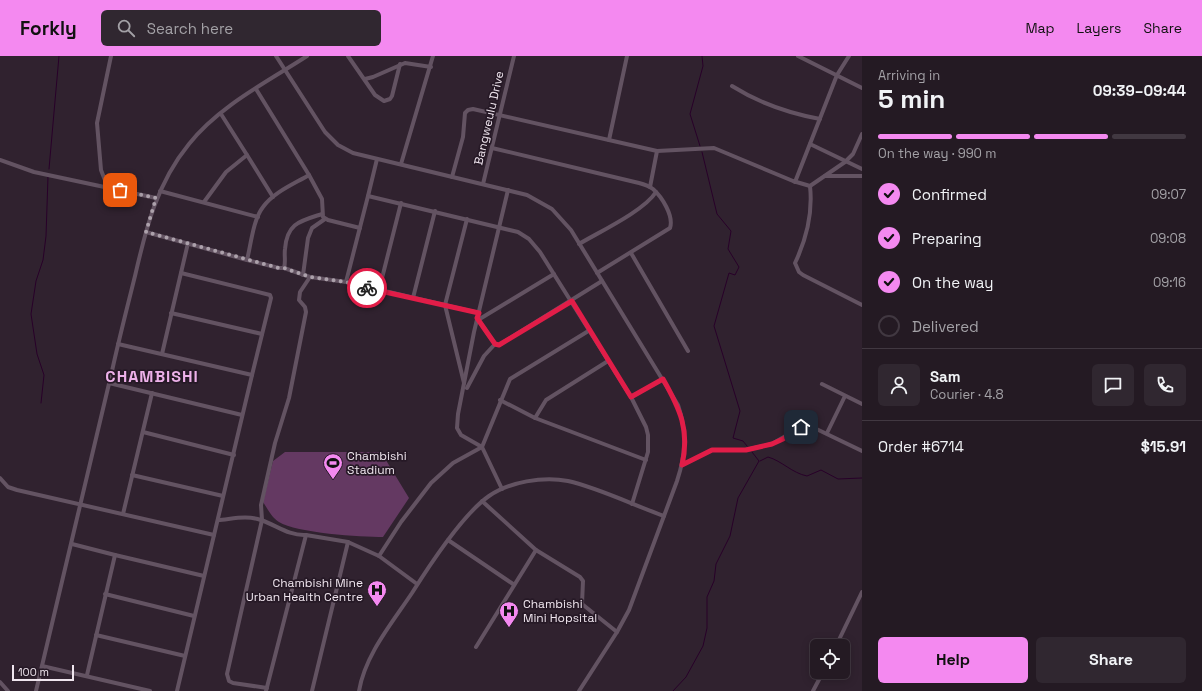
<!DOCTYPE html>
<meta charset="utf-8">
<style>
body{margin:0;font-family:"Space Grotesk",sans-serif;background:#302730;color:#f1f3f6;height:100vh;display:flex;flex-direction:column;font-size:15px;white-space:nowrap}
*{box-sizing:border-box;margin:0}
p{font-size:13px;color:#a3a1a6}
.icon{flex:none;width:22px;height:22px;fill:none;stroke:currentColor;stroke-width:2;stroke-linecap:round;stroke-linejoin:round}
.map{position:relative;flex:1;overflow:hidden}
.panel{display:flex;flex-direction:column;background:#241a23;width:340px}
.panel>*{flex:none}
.buttons{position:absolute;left:810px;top:583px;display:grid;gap:8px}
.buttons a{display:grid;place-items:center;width:40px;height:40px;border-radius:6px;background:#241a23;box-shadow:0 2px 10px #0003,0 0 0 1px #413841;font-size:20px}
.scale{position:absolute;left:12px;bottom:10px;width:62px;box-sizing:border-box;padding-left:4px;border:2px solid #efe5ee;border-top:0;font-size:11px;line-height:14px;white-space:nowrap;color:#efe5ee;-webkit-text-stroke:3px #261926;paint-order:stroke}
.pin{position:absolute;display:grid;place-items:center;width:34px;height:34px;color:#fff;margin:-17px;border-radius:8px;box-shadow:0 2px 6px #0006}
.courier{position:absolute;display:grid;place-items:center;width:40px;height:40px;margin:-20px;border:3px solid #e11d48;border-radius:50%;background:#fff;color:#222;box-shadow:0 1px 5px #0007}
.overview em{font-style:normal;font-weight:700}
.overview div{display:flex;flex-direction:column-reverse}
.overview{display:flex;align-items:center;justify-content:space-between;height:68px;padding:0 16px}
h1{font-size:26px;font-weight:700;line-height:30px}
.bar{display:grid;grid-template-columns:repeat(4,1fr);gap:6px 4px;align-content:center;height:48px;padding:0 16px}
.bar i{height:5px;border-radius:3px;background:#413841}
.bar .active{background:#f489f0}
.bar p{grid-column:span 4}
.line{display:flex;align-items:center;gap:10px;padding:0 16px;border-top:1px solid #413841}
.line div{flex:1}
.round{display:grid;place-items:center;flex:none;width:42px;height:42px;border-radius:6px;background:#302730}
ol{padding:0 16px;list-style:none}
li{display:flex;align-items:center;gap:12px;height:44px}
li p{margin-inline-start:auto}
li .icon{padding:4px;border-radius:50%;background:#f489f0;color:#111;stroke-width:4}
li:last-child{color:#a3a1a6}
li i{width:22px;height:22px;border:2px solid #413841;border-radius:50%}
.primary-button{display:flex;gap:8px;margin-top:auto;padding:8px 16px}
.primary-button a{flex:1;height:46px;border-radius:6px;background:#f489f0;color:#111;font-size:16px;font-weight:700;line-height:46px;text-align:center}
.primary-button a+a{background:#302730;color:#f1f3f6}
header{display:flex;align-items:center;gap:24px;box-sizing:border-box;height:56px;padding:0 20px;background:#f489f0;color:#111}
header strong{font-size:19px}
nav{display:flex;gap:22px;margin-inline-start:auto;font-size:14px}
.search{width:280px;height:36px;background:#302730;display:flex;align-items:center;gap:10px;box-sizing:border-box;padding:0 14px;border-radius:6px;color:#a3a1a6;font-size:15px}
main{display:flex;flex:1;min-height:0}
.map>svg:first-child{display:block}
.green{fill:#643962}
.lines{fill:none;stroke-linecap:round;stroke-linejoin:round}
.stream{stroke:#280029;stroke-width:1}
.minor{stroke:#635362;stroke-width:4}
.done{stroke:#aca1ab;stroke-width:4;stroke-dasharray:0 7.2}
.route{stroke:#e11d48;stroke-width:5}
.labels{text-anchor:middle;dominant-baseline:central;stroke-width:3.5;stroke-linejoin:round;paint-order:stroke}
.street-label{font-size:12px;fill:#efe5ee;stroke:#261926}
.poi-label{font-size:12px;fill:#efe5ee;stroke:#261926;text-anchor:start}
.district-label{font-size:16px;font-weight:bold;letter-spacing:1px;fill:#edb1e9;stroke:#261926}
</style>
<header>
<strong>Forkly</strong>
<div class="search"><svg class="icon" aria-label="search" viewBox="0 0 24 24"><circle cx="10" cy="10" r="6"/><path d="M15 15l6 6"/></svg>Search here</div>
<nav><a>Map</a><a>Layers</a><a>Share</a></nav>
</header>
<main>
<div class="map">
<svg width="862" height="635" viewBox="0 0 862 635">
<rect width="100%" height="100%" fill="#30222f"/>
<path class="green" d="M285 396H381L409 442 383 481C361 481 296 477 279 466 272 462 267 452 263 446L273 405Z"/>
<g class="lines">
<g class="stream">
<path d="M700 90 690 58 703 10 702 0"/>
<path d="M702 96 717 158 731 175 728 193 739 211 735 219 729 217 714 270 740 355 733 382 743 385 747 390"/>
<path d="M49 113 59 0"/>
<path d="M41 347 44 319 37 298 31 258 36 225 43 204 46 180 48 121"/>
<path d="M760 405 768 401C782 405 792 417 807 420L821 414 838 423 862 422"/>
<path d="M673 635 686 621 703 590 707 572V541L714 525 716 508 730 480 738 442 759 405 752 396"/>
</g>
<g class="minor">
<path d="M276 0 325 76 338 89 353 97 527 139 552 153 571 174 678 349C687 376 686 398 677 425L629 554 617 576 579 635"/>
<path d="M348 0 375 39 384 45 390 43 392 40 400 8"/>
<path d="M798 0 862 32"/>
<path d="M365 23 373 21 405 7 431 11"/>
<path d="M732 30C759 47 788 57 820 63"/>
<path d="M609 84 627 0"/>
<path d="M810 88 862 113"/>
<path d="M492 92 639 127C643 128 649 130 653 133 662 141 674 160 670 172L597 217"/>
<path d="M657 95 714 92 793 125 810 130 845 106 853 98 862 78"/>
<path d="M247 99 273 141"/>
<path d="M377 103 368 140 518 176 529 183 540 196 631 341 646 371 648 379V396L632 448"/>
<path d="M0 104 34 116 156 142"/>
<path d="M401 108 433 0"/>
<path d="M309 119 322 143 323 161 328 164 360 172"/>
<path d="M825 120H862"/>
<path d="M452 121 463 81 465 57 468 54 473 53 657 95 650 131"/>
<path d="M795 126 837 19 849 0"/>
<path d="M483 128 514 0"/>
<path d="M810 130C813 158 807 182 795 207L799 216 803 219 862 249"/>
<path d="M108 132 101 114 97 67 111 0"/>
<path d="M160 135 258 161"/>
<path d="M368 140 346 226 479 257"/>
<path d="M204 146 226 116 247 99 221 58"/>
<path d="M146 176 247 204C251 188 253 164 263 151 274 136 294 128 309 119L256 33"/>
<path d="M579 188C599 176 644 155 656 136"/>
<path d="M631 197 688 295"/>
<path d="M247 204 279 212H284L310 221"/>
<path d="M284 212C286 206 284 199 285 193 287 167 300 165 322 158"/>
<path d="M181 217 270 239 271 242 252 319"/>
<path d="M303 219 308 182 312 172 325 163"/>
<path d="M379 234 401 147"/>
<path d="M413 242 435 155"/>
<path d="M171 257 262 278"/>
<path d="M477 262 495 288"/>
<path d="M478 264 554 218"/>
<path d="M118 288 252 319 177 635"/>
<path d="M162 298 188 187"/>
<path d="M109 327 242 359"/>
<path d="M464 327 445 249 467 163"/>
<path d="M822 328 862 348"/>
<path d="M467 332 484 300 495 288 499 289 602 225"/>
<path d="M631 341 663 323"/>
<path d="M500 344 535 362 646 404"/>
<path d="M535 362 546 344 608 305"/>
<path d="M143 376 234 399"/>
<path d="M827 377 845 340"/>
<path d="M682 409 712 394H745L772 388 806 368 862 395"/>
<path d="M132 419 223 440"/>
<path d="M0 422 8 431 17 434 214 479"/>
<path d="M502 433 482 391 461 379 457 372 458 358 474 276 508 134"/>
<path d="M482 445 536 494 580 521 583 525 582 548 617 576"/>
<path d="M123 458 152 337"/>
<path d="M218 464C232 463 247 459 261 464 276 469 289 480 306 479L348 486 379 500 417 528"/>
<path d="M448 484 513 528"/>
<path d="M72 488 115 499"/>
<path d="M379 500 401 466 431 427 453 407 482 391 510 323 590 274"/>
<path d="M105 538 194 560"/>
<path d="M96 579 185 600"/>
<path d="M836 590 862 536"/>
<path d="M476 591 536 494"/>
<path d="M42 610 150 635"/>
<path d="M87 619 115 499 204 520"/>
<path d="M0 626 8 635"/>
<path d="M267 632 233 627 229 625 227 618 262 464 261 449 275 387 289 342 306 256 305 251 299 244 300 236 310 221 346 226"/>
<path d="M36 635C62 528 86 422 112 315 119 283 127 252 135 220 146 172 157 127 189 88 219 50 267 26 307 0"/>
<path d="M266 635 306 479"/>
<path d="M312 635 348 486"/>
<path d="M359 635C365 599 392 567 412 537 429 510 463 458 489 440 509 426 543 420 568 425 599 432 633 449 664 460"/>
<path d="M813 635 823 616"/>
</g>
</g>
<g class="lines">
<path class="done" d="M120 134 156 142 146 176 279 212H284L310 221 346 226 367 232"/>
<path class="route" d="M367 232 479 257 477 262 495 288 499 289 572 245 631 341 663 323C680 353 690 374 682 409L712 394H746L772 388 783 383 801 371"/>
</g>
<defs>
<g id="stadium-pin" transform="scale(1)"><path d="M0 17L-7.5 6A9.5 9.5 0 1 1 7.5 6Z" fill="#f489f0" stroke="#261926"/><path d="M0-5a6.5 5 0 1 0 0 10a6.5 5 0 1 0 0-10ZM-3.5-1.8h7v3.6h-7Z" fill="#111"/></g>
<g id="hospital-pin" transform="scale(1)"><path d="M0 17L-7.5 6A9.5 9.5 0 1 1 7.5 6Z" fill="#f489f0" stroke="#261926"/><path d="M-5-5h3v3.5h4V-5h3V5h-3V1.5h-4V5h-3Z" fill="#111"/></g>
</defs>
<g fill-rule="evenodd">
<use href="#stadium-pin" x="333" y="407"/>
<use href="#hospital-pin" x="377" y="534"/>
<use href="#hospital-pin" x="509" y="555"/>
</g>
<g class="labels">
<g class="street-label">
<text transform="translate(489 62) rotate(-77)">Bangweulu Drive</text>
</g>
<g class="poi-label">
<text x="347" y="400">Chambishi<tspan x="347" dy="14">Stadium</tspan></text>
<text x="363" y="527" text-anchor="end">Chambishi Mine<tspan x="363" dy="14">Urban Health Centre</tspan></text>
<text x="523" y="548">Chambishi<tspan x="523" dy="14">Mini Hopsital</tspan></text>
</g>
<g class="district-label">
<text x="152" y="320">CHAMBISHI</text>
</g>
</g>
</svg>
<div class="buttons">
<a><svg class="icon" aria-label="locate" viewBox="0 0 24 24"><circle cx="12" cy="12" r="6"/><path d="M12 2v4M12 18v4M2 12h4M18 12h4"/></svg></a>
</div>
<div class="scale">100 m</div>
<div class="pin" style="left:120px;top:134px;background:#ea580c"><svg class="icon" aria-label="bag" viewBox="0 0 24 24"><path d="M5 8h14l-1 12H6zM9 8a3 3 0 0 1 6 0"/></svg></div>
<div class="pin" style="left:801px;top:371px;background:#1f2937"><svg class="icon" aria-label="home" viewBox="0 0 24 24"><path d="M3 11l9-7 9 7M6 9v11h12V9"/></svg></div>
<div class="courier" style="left:367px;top:232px"><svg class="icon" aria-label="bike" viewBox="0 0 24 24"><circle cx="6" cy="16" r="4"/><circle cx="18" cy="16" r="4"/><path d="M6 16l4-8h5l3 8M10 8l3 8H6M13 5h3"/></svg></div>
</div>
<section class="panel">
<div class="overview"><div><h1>5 min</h1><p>Arriving in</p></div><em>09:39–09:44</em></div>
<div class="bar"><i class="active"></i><i class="active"></i><i class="active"></i><i></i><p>On the way · 990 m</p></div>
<ol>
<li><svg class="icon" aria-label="check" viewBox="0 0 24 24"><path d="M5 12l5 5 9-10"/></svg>Confirmed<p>09:07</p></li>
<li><svg class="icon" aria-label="check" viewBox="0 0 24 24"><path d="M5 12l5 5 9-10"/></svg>Preparing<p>09:08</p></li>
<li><svg class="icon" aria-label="check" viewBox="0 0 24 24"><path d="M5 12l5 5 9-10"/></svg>On the way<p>09:16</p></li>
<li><i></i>Delivered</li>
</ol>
<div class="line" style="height:72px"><a class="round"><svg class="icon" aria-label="person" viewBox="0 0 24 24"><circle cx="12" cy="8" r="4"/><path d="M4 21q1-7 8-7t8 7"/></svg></a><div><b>Sam</b><p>Courier · 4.8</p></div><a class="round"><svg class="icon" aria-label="chat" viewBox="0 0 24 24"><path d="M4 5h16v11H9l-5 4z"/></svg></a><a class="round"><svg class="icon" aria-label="phone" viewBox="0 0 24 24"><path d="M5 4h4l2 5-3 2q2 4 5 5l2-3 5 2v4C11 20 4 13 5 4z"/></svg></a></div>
<div class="line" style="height:52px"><div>Order #6714</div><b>$15.91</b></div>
<div class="primary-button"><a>Help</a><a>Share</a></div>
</section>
</main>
